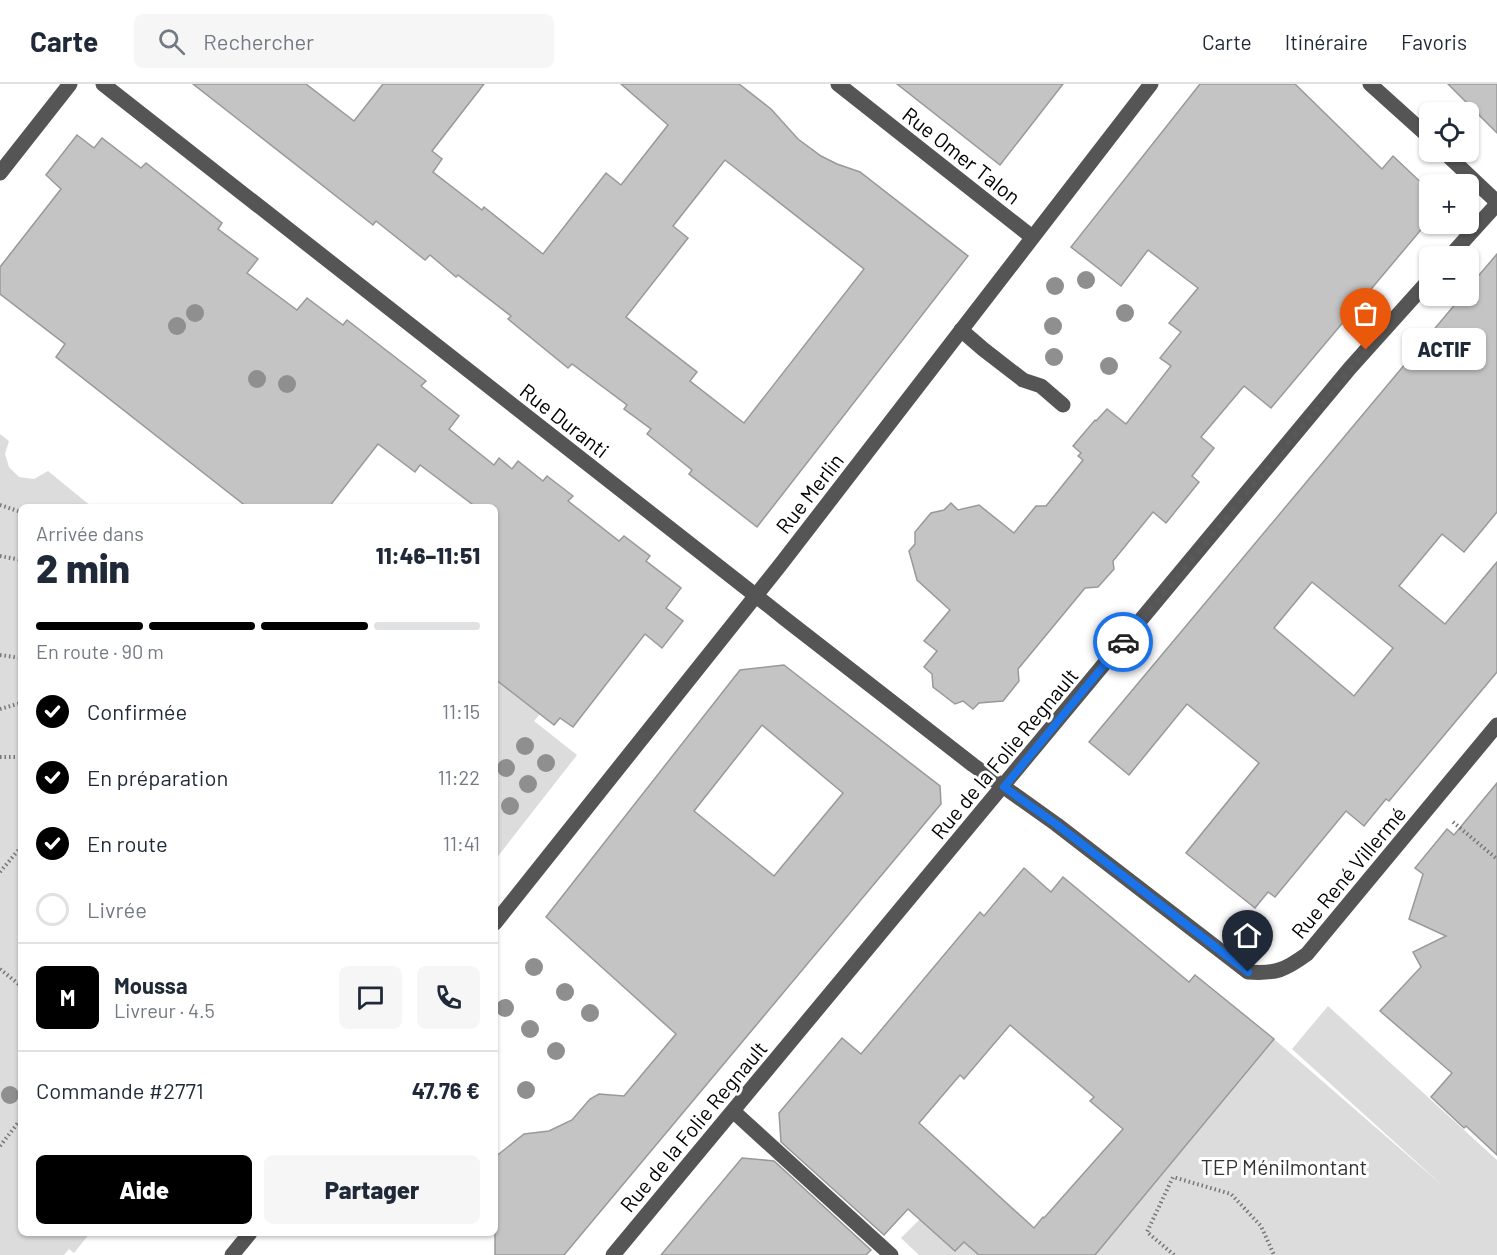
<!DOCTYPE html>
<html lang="fr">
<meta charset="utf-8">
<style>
body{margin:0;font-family:Barlow,sans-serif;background:#f6f6f7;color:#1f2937;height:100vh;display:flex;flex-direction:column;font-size:22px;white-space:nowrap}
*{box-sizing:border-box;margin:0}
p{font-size:20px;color:#747a83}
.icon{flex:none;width:33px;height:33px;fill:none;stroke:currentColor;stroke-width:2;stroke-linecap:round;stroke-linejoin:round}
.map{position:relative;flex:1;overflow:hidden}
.details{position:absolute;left:18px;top:420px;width:480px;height:732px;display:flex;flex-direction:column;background:#fff;border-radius:9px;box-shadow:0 2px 4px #0004}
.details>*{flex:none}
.fabs{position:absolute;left:1419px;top:18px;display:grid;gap:12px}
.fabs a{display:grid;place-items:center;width:60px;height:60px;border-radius:9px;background:#fff;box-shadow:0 2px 4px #0004;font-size:30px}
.pin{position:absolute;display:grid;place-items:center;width:51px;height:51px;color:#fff;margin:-62px -26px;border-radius:50% 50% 50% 0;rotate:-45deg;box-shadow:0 0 6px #0007}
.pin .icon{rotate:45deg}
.courier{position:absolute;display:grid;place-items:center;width:60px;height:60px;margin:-30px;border:4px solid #1a73e8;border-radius:50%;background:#fff;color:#222;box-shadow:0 2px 8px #0007}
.bubble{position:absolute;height:42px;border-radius:9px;background:#fff;box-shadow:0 2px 4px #0004;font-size:20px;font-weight:800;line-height:42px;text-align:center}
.headline em{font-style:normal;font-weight:800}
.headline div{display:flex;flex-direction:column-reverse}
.headline{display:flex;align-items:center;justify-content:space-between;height:102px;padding:0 18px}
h1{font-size:39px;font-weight:800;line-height:45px}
.bar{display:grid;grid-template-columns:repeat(4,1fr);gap:9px 6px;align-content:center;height:72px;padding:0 18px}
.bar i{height:8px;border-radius:4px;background:#e0e1e3}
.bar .on{background:#000}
.bar p{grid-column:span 4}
.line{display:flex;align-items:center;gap:15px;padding:0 18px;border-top:2px solid #e0e1e3}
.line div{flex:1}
.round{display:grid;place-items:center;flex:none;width:63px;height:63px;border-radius:9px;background:#f6f6f7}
ol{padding:0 18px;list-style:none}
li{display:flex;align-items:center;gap:18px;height:66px}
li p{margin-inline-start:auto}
li .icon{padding:6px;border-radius:50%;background:#000;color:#fff;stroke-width:4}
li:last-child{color:#747a83}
li i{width:33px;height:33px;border:3px solid #e0e1e3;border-radius:50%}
.cta{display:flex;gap:12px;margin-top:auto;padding:12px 18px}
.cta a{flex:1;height:69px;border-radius:9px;background:#000;color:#fff;font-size:24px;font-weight:800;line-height:69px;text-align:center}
.cta a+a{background:#f6f6f7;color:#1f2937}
header{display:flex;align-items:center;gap:36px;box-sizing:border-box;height:84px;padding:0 30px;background:#fff;border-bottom:2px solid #e0e1e3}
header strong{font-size:28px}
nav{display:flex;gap:33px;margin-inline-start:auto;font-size:21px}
.search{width:420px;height:54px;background:#f6f6f7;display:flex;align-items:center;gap:15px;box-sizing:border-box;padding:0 21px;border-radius:9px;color:#747a83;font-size:22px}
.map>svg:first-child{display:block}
.green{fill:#dcdcdc}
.building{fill:#c4c4c4;stroke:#999;stroke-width:1.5;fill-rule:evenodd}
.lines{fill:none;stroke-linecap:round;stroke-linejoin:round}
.path{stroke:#777;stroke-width:4;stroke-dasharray:1.5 3;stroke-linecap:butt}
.minor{stroke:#555;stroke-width:15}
.tree{fill:#8f8f8f}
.done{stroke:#595959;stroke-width:6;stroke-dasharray:0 10.8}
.route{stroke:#1a73e8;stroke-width:8}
.labels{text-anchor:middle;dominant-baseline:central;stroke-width:6;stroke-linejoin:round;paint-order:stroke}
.street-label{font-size:21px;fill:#000;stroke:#fff}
.park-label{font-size:21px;fill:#333;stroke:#fff}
</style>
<header>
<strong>Carte</strong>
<div class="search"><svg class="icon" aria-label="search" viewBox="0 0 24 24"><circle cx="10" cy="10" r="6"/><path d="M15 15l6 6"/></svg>Rechercher</div>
<nav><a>Carte</a><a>Itinéraire</a><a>Favoris</a></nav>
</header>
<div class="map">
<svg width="1497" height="1171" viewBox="0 0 1497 1171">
<rect width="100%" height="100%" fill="#fff"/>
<g class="green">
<path d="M0 350 9 357 5 370 9 383 19 393 34 395 48 387 92 423H21V1149H90L74 1169 69 1165 64 1171H0Z"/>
<path d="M495 595 540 630 534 637 577 671 495 776Z"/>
<path d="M1328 922 1497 1076V1171H1095L1274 955 1443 1102 1292 965Z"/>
<path d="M920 1135 955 1167 964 1157 979 1171H919L901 1154Z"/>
</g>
<g class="building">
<path d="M193 0H306L354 37 383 0H484L432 67 442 75 433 88 482 126 484 123 543 170 606 89 621 101 668 41 621 0H739L771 25 798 55 821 72 837 80 860 88 968 172 757 443 689 390 692 386 647 350 651 345 624 325 627 321 572 280 568 284 508 235 511 232 458 191 456 193 430 171 425 176 376 137 373 141ZM725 76 864 185 744 339 690 297 697 288 626 233 688 154 673 142Z"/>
<path d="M897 0H1063L1000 81Z"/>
<path d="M1200 0H1295L1382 85 1393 72 1430 107V135L1271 324 1244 302 1201 353 1214 364 1192 392 1199 398 1166 439 1153 428 1113 477 1114 485 1098 503 1085 504 1018 585 1019 597 1003 617 979 619 973 625 963 617 955 620 933 603 932 590 924 583 937 567 924 557 950 526 917 496 909 467 915 460V448L931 429 944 426 951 419 958 426 979 421 1014 449 1036 422H1046L1083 376 1078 372 1081 369 1073 362 1095 336 1096 337 1107 325 1126 340 1171 282 1160 274 1181 248 1169 239 1198 204 1148 166 1121 202 1071 163Z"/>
<path d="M1448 0H1497V49Z"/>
<path d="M77 51 94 64 102 54 141 84 146 79 222 139 218 145 258 175 247 189 297 226 307 214 343 241 347 236 426 297 421 302 459 332 449 345 494 381 499 374 512 385 518 377 543 397 547 392 573 412 568 417 619 457 624 452 650 472 646 477 681 504 666 524 683 537 662 564 645 550 573 643 560 634 554 641 495 595V423H476L420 381 415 388 378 360 329 423H247L56 273 65 260 0 210V183L61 105 46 91Z"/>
<path d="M1497 170V428L1464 468 1442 450 1399 502 1445 540 1497 478V588L1389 717 1386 715 1364 742 1346 727 1275 813 1268 808 1255 824 1186 769 1259 679 1187 620 1129 691 1089 658 1462 212H1468V204ZM1312 498 1393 564 1354 612 1274 544Z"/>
<path d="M784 581 940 702 941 720 564 1171H495V1073L524 1050 549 1047 572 1036 590 1015 599 1010 624 1012 676 950 546 833 740 586ZM762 641 843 709 774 792 694 727Z"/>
<path d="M1497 699V1071L1466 1042 1464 1044 1431 1013 1452 989 1380 927 1421 883 1413 868 1446 852 1409 835 1423 790 1415 784 1447 745 1454 751Z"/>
<path d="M1024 784 1051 808 1063 793 1189 898 1195 891 1274 955 1095 1171H979L964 1158 955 1167 908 1125 884 1151 781 1058 779 1029 842 954 861 970 980 828 984 832ZM1010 941 1094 1013 1090 1017 1123 1045 1044 1134 1043 1133 1034 1144 919 1039 960 991 964 995Z"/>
<path d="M742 1074 774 1077 871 1166 866 1171H661Z"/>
</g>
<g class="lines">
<g class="path">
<path d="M0 421 21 428"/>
<path d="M0 472 21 476"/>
<path d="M0 571 21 574"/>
<path d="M0 625 21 619"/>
<path d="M0 673H21"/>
<path d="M1453 738 1497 775"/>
<path d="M0 788 21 763"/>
<path d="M0 885 21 902"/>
<path d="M0 1062 21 1035"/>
<path d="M1174 1171 1147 1148 1173 1093 1231 1110 1261 1142 1274 1171"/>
</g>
<g class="minor">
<path d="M103 0 755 511 784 534 973 681 1056 740 1248 888C1276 890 1285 886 1307 870L1497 641"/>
<path d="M838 0 1032 153"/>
<path d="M1370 0 1430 54"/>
<path d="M1444 68 1497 118"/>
<path d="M0 89 70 0"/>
<path d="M1450 172 1497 120"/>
<path d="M961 246 983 265 1023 296 1041 302 1063 321"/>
<path d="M495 839 781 480 1151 0"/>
<path d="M733 1027 891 1171"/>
<path d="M232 1171 250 1149"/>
<path d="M613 1171 1350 284 1430 195"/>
</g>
</g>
<g class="tree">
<circle cx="1086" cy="196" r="9"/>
<circle cx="1055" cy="202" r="9"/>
<circle cx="195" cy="229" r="9"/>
<circle cx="1125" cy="229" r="9"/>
<circle cx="177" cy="242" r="9"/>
<circle cx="1053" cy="242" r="9"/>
<circle cx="1054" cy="273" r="9"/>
<circle cx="1109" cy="282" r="9"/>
<circle cx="257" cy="295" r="9"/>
<circle cx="287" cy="300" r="9"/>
<circle cx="525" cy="662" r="9"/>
<circle cx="546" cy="679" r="9"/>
<circle cx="506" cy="684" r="9"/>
<circle cx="528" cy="700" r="9"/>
<circle cx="510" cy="722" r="9"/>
<circle cx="534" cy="883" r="9"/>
<circle cx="565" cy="908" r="9"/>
<circle cx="505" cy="924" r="9"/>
<circle cx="590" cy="929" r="9"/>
<circle cx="530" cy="945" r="9"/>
<circle cx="556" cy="967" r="9"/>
<circle cx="526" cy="1006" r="9"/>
<circle cx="10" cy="1011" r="9"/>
</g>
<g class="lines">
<path class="done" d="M1123 558 1366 266"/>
<path class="route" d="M1123 558 1004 703 1056 740 1248 888"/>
</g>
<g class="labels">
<g class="street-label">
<text transform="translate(962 71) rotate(38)">Rue Omer Talon</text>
<text transform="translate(565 336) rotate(38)">Rue Duranti</text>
<text transform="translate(809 409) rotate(-52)">Rue Merlin</text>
<text transform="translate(1004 669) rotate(-50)">Rue de la Folie Regnault</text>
<text transform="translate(1348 788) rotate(-50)">Rue René Villermé</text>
<text transform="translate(693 1042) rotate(-50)">Rue de la Folie Regnault</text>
</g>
<g class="park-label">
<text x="1284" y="1082">TEP Ménilmontant</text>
</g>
</g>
</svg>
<div class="fabs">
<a><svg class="icon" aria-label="locate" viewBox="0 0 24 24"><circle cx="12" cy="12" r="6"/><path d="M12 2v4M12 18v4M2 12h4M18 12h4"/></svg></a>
<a>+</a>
<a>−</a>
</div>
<div class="pin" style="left:1366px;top:266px;background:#ea580c"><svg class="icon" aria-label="bag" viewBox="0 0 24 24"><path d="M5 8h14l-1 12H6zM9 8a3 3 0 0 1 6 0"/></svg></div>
<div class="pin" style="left:1248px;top:888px;background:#1f2937"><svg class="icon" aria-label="home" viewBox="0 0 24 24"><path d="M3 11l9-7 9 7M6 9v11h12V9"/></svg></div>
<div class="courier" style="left:1123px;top:558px"><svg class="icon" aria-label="car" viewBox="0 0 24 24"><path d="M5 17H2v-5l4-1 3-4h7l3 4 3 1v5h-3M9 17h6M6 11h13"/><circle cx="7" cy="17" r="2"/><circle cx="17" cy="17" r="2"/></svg></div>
<div class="bubble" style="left:1402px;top:244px;width:84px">ACTIF</div>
<section class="details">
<div class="headline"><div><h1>2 min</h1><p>Arrivée dans</p></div><em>11:46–11:51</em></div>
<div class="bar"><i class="on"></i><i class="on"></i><i class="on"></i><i></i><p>En route · 90 m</p></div>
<ol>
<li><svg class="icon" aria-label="check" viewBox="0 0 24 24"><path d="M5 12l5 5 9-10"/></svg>Confirmée<p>11:15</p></li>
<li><svg class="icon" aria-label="check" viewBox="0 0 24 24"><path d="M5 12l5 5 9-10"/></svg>En préparation<p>11:22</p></li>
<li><svg class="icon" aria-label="check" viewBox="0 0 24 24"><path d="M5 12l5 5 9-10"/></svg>En route<p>11:41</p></li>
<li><i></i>Livrée</li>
</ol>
<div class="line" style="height:108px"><b class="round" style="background:#000;color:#fff">M</b><div><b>Moussa</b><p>Livreur · 4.5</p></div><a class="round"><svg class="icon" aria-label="chat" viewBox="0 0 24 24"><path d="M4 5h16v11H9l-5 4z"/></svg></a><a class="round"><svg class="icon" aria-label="phone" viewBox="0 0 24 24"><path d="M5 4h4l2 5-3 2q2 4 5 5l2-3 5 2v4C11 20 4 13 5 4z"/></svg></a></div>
<div class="line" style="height:78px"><div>Commande #2771</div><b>47.76 €</b></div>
<div class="cta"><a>Aide</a><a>Partager</a></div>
</section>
</div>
